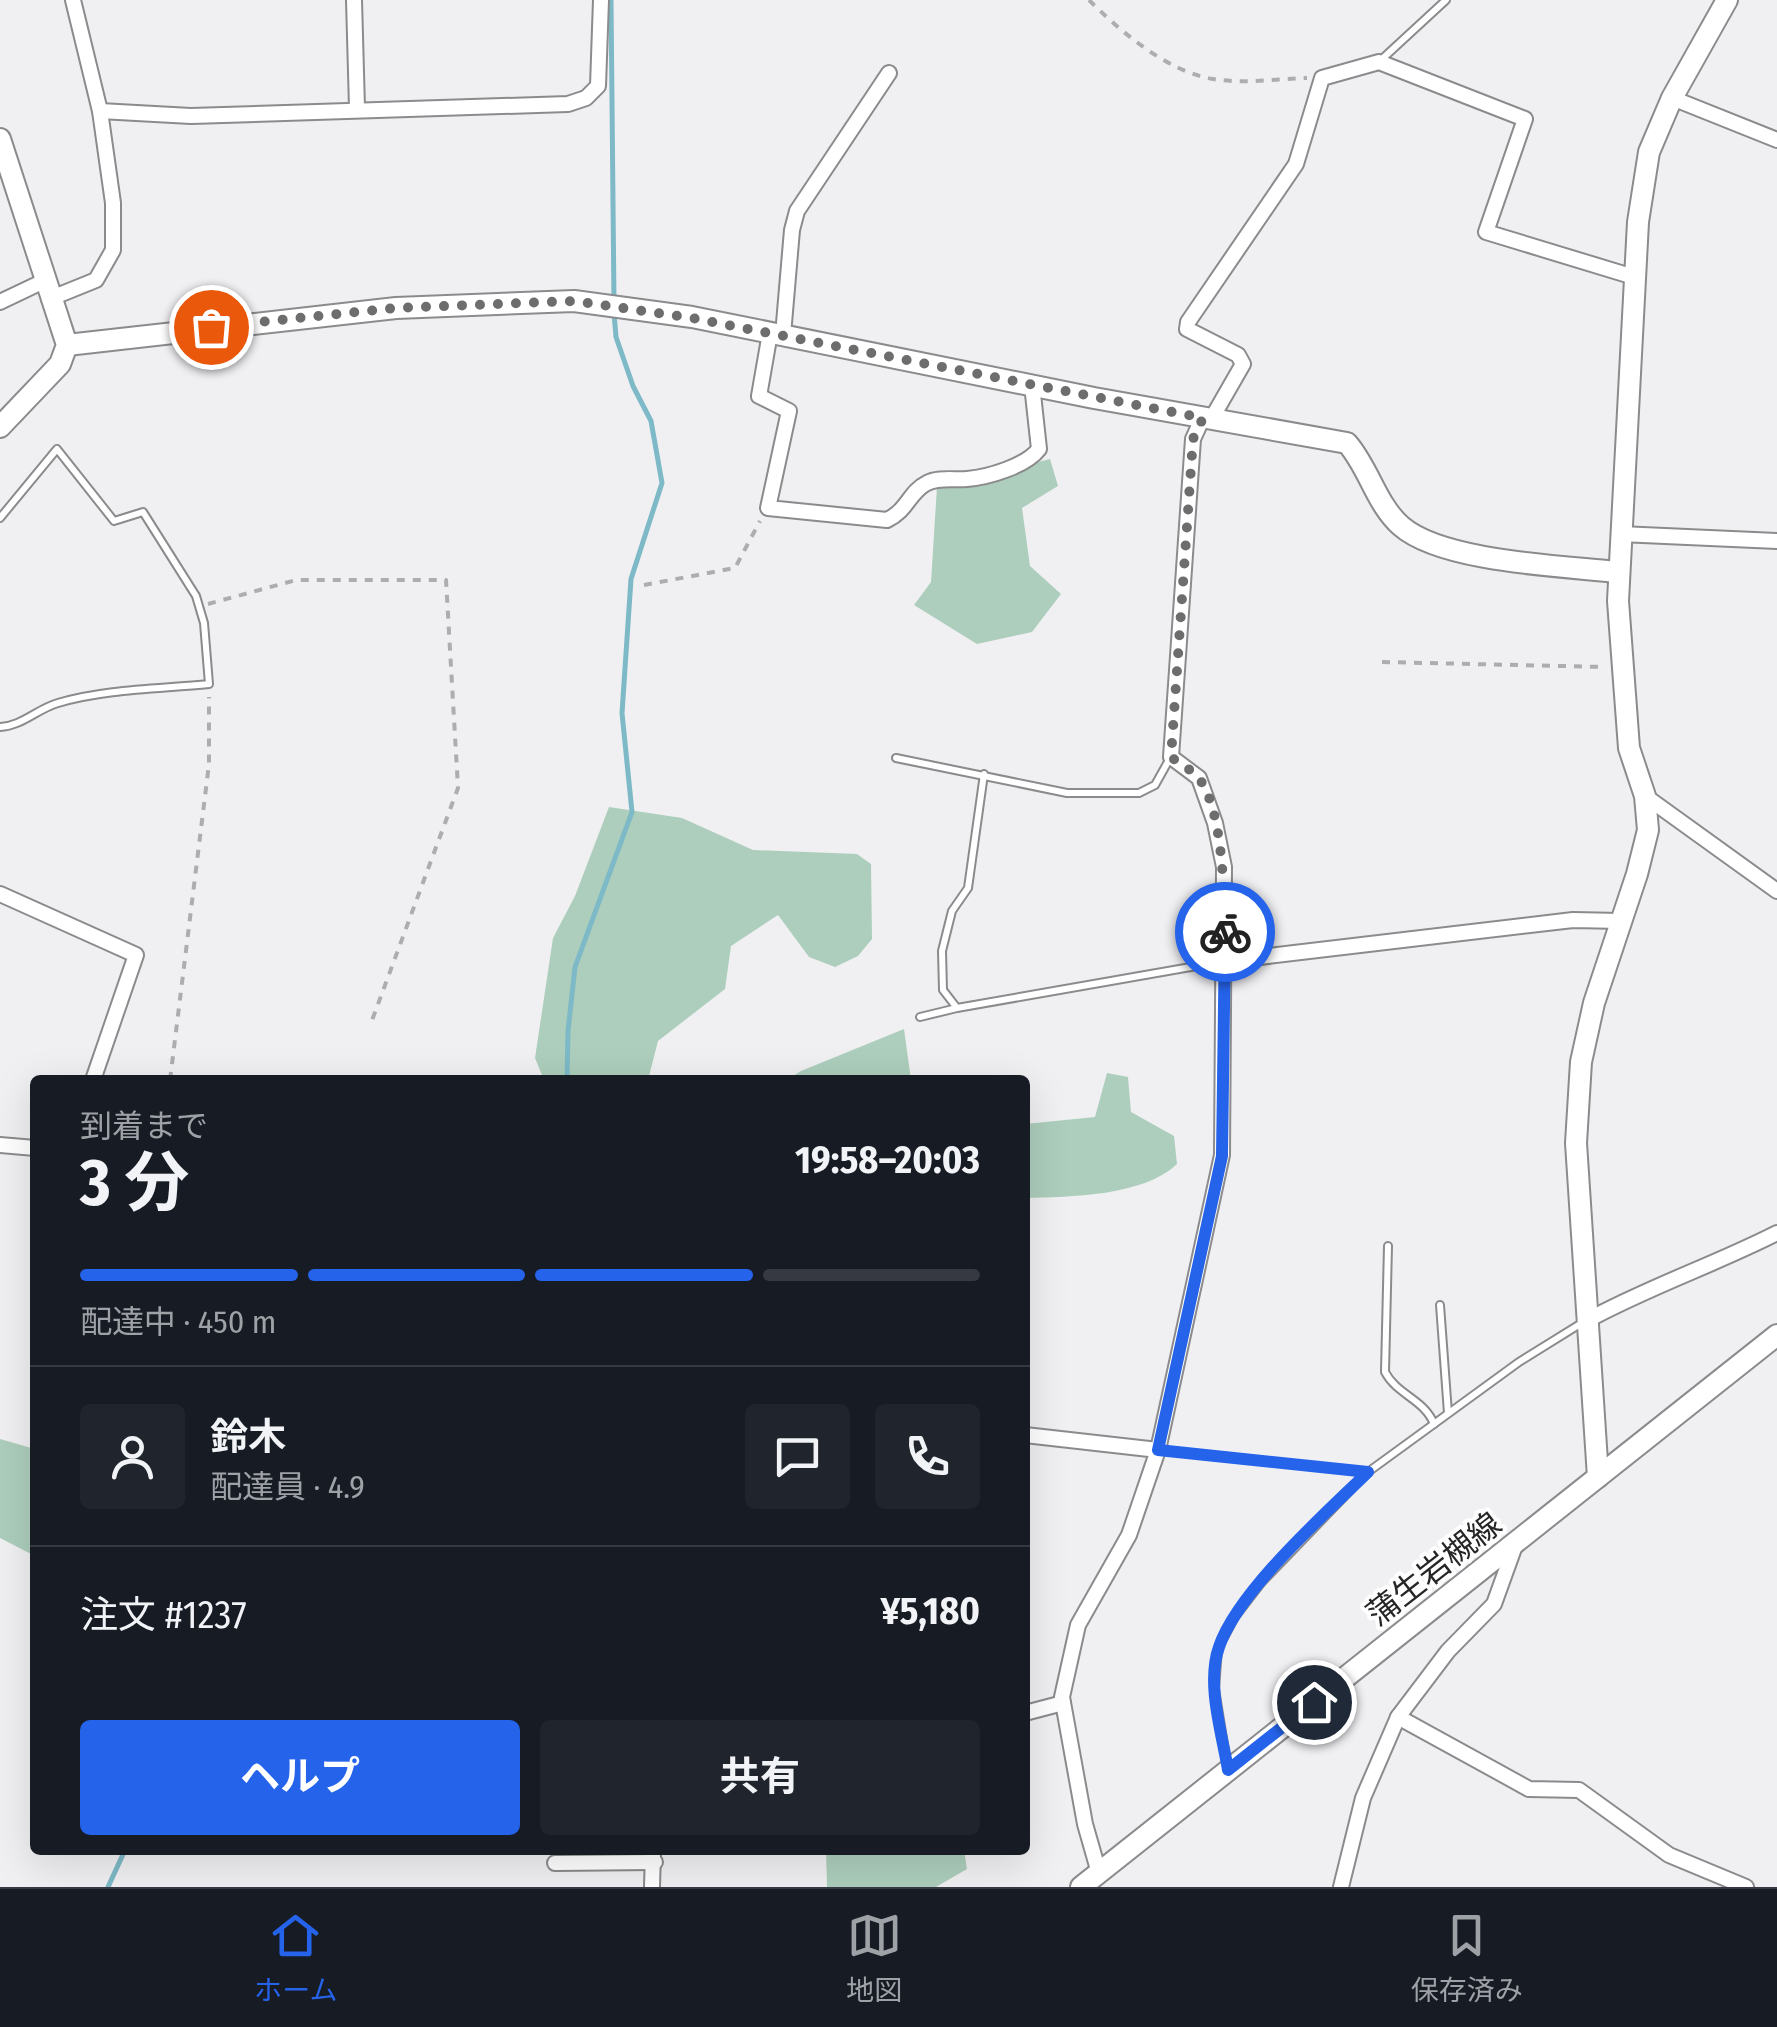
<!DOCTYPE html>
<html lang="ja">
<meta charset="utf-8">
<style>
body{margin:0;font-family:"Fira Sans Condensed","Noto Sans JP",sans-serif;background:#20242c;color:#f1f3f6;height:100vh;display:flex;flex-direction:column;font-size:38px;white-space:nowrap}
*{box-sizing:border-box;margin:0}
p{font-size:32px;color:#9ea1a6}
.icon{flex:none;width:55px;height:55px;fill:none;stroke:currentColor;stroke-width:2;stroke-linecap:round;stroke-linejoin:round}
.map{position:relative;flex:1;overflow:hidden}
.drawer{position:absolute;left:30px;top:1075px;width:1000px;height:780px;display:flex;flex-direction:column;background:#171b24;border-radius:10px;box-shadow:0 10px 40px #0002}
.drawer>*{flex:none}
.pin{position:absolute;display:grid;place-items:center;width:85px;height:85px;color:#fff;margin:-42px;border:5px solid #fff;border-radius:50%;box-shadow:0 2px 10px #0007}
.courier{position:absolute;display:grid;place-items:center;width:100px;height:100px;margin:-50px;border:8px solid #2563eb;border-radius:50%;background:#fff;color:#222;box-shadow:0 2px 12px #0007}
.summary em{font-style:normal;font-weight:700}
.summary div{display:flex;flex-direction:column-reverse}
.summary{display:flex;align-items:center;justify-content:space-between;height:170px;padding:0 50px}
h1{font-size:65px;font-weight:700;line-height:75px}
.bar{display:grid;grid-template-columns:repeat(4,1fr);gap:15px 10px;align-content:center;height:120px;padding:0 50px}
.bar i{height:12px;border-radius:8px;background:#363941}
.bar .selected{background:#2563eb}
.bar p{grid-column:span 4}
.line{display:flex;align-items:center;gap:25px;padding:0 50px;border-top:2px solid #363941}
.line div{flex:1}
.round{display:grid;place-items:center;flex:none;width:105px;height:105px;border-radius:10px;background:#20242c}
.action{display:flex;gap:20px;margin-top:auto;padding:20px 50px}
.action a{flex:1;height:115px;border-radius:10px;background:#2563eb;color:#fff;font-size:40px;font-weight:700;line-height:115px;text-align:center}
.action a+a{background:#20242c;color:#f1f3f6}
.dock{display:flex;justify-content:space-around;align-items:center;height:140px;border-top:2px solid #363941;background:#171b24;font-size:28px;color:#9ea1a6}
.dock a{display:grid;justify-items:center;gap:5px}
.dock .selected{color:#2563eb}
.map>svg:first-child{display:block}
.green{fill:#adcebc}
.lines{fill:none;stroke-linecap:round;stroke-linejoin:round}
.stream{stroke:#7db9c6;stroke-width:5}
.lane-casing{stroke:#8b8b8d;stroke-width:10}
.street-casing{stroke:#8b8b8d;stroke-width:18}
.secondary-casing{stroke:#8b8b8d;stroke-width:24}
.path{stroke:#adadb0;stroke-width:4;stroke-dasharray:8 8;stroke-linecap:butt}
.lane{stroke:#fff;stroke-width:6}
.street{stroke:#fff;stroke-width:14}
.secondary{stroke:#fff;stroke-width:20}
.done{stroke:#6d6d6e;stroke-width:10;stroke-dasharray:0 18}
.route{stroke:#2563eb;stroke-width:12}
.labels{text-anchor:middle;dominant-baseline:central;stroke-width:8;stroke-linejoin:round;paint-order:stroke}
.street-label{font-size:32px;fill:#262627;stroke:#fefeff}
</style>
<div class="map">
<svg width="1777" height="1887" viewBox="0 0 1777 1887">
<rect width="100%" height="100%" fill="#f0f0f3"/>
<g class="green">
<path d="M1050 459 1058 486 1022 508 1030 566 1061 594 1032 632 977 644 914 605 931 582 937 487Z"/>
<path d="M609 807 682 818 753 850 857 854 871 864 872 939 858 956 835 967 809 957 778 915 731 946 725 989 658 1041 648 1080H544L535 1058 553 938 575 896Z"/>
<path d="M904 1029 911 1080H787L801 1071Z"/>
<path d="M1107 1073 1128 1077 1131 1112 1174 1136 1177 1164C1144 1196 1070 1197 1025 1198V1124L1095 1117Z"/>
<path d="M0 1439 35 1449V1556L0 1538Z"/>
<path d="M826 1850H964L967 1869 936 1887H827Z"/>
</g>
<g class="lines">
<g class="stream">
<path d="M611 0 614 302"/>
<path d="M567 1080 568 1031 575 967 632 812 622 713 631 579 662 483 651 421 633 386 616 337 614 313"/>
<path d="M108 1887 125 1850"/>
</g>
<g class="lane-casing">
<g id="lane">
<path d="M1381 60 1446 0"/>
<path d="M0 518 57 449 114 521 143 512 196 596 204 623 209 684C159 689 106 689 58 703 37 709 22 726 0 727"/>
<path d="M896 758 1067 793H1139L1155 785 1169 760"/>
<path d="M984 774 968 888 952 911 942 951 943 990 957 1008 1225 961"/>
<path d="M920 1017 957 1008"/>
<path d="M1388 1246 1385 1372C1397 1395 1424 1399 1434 1424"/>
<path d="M1440 1305 1448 1413"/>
<path d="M1161 1450 1367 1472"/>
<path d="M1227 1763 1215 1689 1218 1649 1235 1617 1262 1582 1368 1472 1519 1362 1585 1321"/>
</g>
</g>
<g class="street-casing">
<g id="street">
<path d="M354 0 357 108"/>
<path d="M1672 98 1777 140"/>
<path d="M100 111 191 116 568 104 586 98 598 86 601 0"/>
<path d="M49 299 96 280 113 250V203L100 111 73 0"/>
<path d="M0 302 44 281"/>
<path d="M770 333 759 396 789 411 768 508 887 520C908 510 909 492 927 483 938 477 954 480 967 479 989 477 1026 466 1039 449L1032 385"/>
<path d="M783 335 792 230 797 211 889 73"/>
<path d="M1212 418 1243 364 1238 355 1187 329 1188 322 1296 164 1322 78 1379 62 1525 119 1486 232 1634 277"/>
<path d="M1620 534 1777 541"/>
<path d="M1645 796 1777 891"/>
<path d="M0 894 136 955 93 1080"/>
<path d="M1226 961 1573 920 1621 921"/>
<path d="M0 1145 35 1148"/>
<path d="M1586 1321C1648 1287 1714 1265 1777 1233"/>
<path d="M1025 1435 1158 1450"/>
<path d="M1025 1713 1063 1703"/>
<path d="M1398 1717 1529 1789 1579 1790 1669 1855 1746 1887"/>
<path d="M555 1863 655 1862"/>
<path d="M1099 1873 1085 1824 1062 1697 1078 1625 1129 1535 1158 1450 1222 1155 1224 867 1215 823 1199 778 1171 757 1193 439 1203 417"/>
<path d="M652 1887 653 1850"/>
<path d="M1341 1887 1363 1798 1398 1717 1448 1651 1494 1604 1516 1543"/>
</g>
</g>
<g class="secondary-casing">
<g id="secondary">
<path d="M0 139 67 345 60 364 0 427"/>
<path d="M67 345 396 308 574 301 692 317 1094 398 1347 443C1369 468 1376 504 1401 526 1442 562 1563 566 1617 572"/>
<path d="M1598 1477 1576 1143 1581 1062 1594 1003 1637 874 1648 830 1645 796 1629 748 1618 601 1638 222 1649 152 1672 98 1727 0"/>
<path d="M1081 1887 1777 1335"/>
</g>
</g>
<g class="path">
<path d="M1089 0C1121 32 1168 72 1213 79 1245 84 1276 79 1307 78"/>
<path d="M644 585 735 568 760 521"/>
<path d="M208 604 296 580H446L458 788 371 1023"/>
<path d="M1382 662 1606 667"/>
<path d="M170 1080 209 764V697"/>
</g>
<use href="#lane" class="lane"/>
<use href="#street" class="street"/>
<use href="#secondary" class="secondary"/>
</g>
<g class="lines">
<path class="done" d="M211 327 396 308 574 301 692 318 1203 418 1193 439 1171 757C1179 763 1190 769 1197 776 1223 805 1224 893 1225 932"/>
<path class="route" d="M1225 932 1222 1156 1158 1450 1368 1472C1325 1514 1238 1591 1219 1647 1206 1684 1222 1733 1228 1770L1314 1702"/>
</g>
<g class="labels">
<g class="street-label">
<text transform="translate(1434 1569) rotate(-38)">蒲生岩槻線</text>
</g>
</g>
</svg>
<div class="pin" style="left:211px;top:327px;background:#ea580c"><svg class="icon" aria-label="bag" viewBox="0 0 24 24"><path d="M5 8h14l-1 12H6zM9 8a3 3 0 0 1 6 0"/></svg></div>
<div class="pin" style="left:1314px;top:1702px;background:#1f2937"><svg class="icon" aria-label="home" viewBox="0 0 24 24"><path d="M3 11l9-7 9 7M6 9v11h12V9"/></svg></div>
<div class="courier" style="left:1225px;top:932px"><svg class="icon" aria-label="bike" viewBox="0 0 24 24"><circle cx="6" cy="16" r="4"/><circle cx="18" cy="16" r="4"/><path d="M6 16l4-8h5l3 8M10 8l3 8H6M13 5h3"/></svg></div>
<section class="drawer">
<div class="summary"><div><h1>3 分</h1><p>到着まで</p></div><em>19:58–20:03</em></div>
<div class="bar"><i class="selected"></i><i class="selected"></i><i class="selected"></i><i></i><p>配達中 · 450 m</p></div>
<div class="line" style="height:180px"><a class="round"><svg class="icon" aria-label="person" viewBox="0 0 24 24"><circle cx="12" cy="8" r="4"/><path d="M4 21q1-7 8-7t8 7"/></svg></a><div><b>鈴木</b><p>配達員 · 4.9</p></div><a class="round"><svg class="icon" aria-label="chat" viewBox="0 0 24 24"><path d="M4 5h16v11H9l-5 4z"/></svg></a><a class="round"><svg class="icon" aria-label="phone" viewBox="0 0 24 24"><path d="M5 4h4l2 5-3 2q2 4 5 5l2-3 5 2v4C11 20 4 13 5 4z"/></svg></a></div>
<div class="line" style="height:130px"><div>注文 #1237</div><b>¥5,180</b></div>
<div class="action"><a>ヘルプ</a><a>共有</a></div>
</section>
</div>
<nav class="dock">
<a class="selected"><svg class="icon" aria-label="home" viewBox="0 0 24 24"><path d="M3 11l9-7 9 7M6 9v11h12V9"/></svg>ホーム</a>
<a><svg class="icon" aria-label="map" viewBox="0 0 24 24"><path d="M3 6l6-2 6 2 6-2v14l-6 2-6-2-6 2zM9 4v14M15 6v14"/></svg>地図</a>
<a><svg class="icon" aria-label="saved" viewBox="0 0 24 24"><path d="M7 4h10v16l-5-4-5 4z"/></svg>保存済み</a>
</nav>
